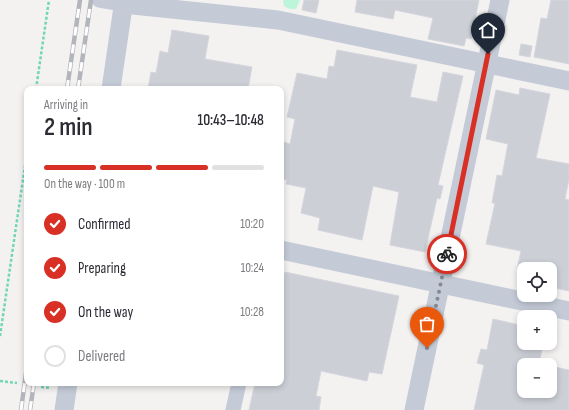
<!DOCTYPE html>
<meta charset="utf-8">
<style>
body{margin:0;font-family:"Sofia Sans Condensed",sans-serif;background:#f7f7f7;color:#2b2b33;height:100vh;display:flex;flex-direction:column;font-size:15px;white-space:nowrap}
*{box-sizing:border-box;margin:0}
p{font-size:13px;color:#7c7c81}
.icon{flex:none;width:22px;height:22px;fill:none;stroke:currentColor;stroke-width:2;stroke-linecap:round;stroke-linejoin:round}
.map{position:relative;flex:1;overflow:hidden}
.panel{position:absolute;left:24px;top:86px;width:260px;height:300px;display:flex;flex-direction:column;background:#fff;border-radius:8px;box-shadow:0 2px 6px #0003}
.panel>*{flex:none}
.tools{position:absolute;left:517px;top:262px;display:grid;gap:8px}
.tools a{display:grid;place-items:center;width:40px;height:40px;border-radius:8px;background:#fff;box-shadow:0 2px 6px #0003;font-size:20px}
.pin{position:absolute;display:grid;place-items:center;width:34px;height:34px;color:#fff;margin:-41px -17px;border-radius:50% 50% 50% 0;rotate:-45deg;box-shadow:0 0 4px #0007}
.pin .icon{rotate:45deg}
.courier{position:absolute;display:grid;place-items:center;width:40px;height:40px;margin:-20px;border:3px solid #d93025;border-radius:50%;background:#fff;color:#222;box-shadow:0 1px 5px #0007}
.summary em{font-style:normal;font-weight:600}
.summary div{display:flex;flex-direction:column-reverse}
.summary{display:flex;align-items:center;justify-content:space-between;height:68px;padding:0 20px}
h1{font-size:26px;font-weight:600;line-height:30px}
.bar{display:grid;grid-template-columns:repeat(4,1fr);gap:6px 4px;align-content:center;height:48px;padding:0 20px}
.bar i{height:5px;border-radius:3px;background:#e1e1e2}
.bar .selected{background:#d93025}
.bar p{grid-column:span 4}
ol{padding:0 20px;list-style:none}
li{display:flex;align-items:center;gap:12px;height:44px}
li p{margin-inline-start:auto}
li .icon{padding:4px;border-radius:50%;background:#d93025;color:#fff;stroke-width:4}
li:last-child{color:#7c7c81}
li i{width:22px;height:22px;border:2px solid #e1e1e2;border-radius:50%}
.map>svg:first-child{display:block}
.green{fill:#bcf5da}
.building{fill:#cdcfd7;stroke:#d5d6dd}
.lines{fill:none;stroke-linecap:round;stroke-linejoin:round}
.path{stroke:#6fd7b3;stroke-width:2.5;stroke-dasharray:3 2;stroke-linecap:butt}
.minor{stroke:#c4cbd7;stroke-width:15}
.tertiary{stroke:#c4cbd7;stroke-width:19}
.rail-casing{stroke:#b3b5bc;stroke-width:4.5}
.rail{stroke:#fff;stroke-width:3;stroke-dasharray:9;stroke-linecap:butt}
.done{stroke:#848993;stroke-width:4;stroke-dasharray:0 7.2}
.route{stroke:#d93025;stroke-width:5}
</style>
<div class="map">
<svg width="569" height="410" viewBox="0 0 569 410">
<rect width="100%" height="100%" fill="#f4f1f1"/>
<path class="green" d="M283 0H300L296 9H290L284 6Z"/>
<g class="building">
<path d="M304 0H319L316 13 302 10Z"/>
<path d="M357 0H479L471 39 466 38 464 46 428 39 433 18 395 10 393 19 355 12Z"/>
<path d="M551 0H569V64L534 57 541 18 547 19Z"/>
<path d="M172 30 209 36 205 59 252 67 248 89H148L151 72 156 73 160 51 168 53Z"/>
<path d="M521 44 532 46 530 57 519 55Z"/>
<path d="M337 50 417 65 410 97 437 102 443 72 463 76 438 185 443 186 440 199 437 198 425 252 390 245 399 192 373 186 362 240 318 230 320 218 301 213 306 188 286 184 287 180 281 179V155L284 142 290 144 295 119 287 117 297 73 327 79 329 66 334 67Z"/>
<path d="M520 88 550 94 536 158 569 164V179L565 199 569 200V291L550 287V269H517L521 251 486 244 495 203H492L497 175 502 176 508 144 486 139 496 90 519 95Z"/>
<path d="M285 272 399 296 382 374 369 372 367 381 321 371 316 396 321 397 319 410H249L255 383H281V293Z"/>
<path d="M493 319 524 326V343H541L540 347 542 348 539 365H524V391H550V366L569 370V410H474L484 365 477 363 481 349 487 350Z"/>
</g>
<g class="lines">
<g class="path">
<path d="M36 89 49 0"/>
<path d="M0 336 27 152"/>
<path d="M0 381 17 383"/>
<path d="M41 387 51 388"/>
</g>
<g class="minor">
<path d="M99 0 123 4"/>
<path d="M233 410 239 383"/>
</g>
<g class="tertiary">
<path d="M123 4 278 20 569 81"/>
<path d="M111 89 124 0"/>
<path d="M281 250 569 311"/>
<path d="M64 410 68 383"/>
<path d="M414 410 500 0"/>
</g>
<g class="rail-casing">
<g id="rail">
<path d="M67 89 80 0"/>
<path d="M78 89 91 0"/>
<path d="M21 410 27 366"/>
<path d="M30 410 34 383"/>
</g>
</g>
<use href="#rail" class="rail"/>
</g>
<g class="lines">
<path class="done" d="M427 348 447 254"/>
<path class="route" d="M447 254 488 54"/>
</g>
</svg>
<div class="tools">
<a><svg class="icon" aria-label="locate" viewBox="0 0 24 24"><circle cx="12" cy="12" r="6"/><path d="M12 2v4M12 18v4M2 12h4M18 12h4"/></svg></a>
<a>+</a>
<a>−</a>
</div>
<div class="pin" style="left:427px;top:348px;background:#ea580c"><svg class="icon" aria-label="bag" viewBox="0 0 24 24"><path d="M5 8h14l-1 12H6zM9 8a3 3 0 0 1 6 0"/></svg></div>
<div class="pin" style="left:488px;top:54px;background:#1f2937"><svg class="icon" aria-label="home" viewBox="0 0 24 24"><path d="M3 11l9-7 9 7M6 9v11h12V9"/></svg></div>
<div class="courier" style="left:447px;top:254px"><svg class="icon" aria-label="bike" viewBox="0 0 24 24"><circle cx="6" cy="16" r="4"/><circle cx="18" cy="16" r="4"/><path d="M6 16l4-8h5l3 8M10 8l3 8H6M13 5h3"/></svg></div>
<section class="panel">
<div class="summary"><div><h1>2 min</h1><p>Arriving in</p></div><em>10:43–10:48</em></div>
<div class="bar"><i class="selected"></i><i class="selected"></i><i class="selected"></i><i></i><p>On the way · 100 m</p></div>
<ol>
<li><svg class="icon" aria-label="check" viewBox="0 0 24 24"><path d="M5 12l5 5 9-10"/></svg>Confirmed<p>10:20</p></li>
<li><svg class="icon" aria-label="check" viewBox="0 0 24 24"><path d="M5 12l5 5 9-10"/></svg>Preparing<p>10:24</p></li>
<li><svg class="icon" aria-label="check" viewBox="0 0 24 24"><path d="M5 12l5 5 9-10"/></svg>On the way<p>10:28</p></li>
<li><i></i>Delivered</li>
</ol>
</section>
</div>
